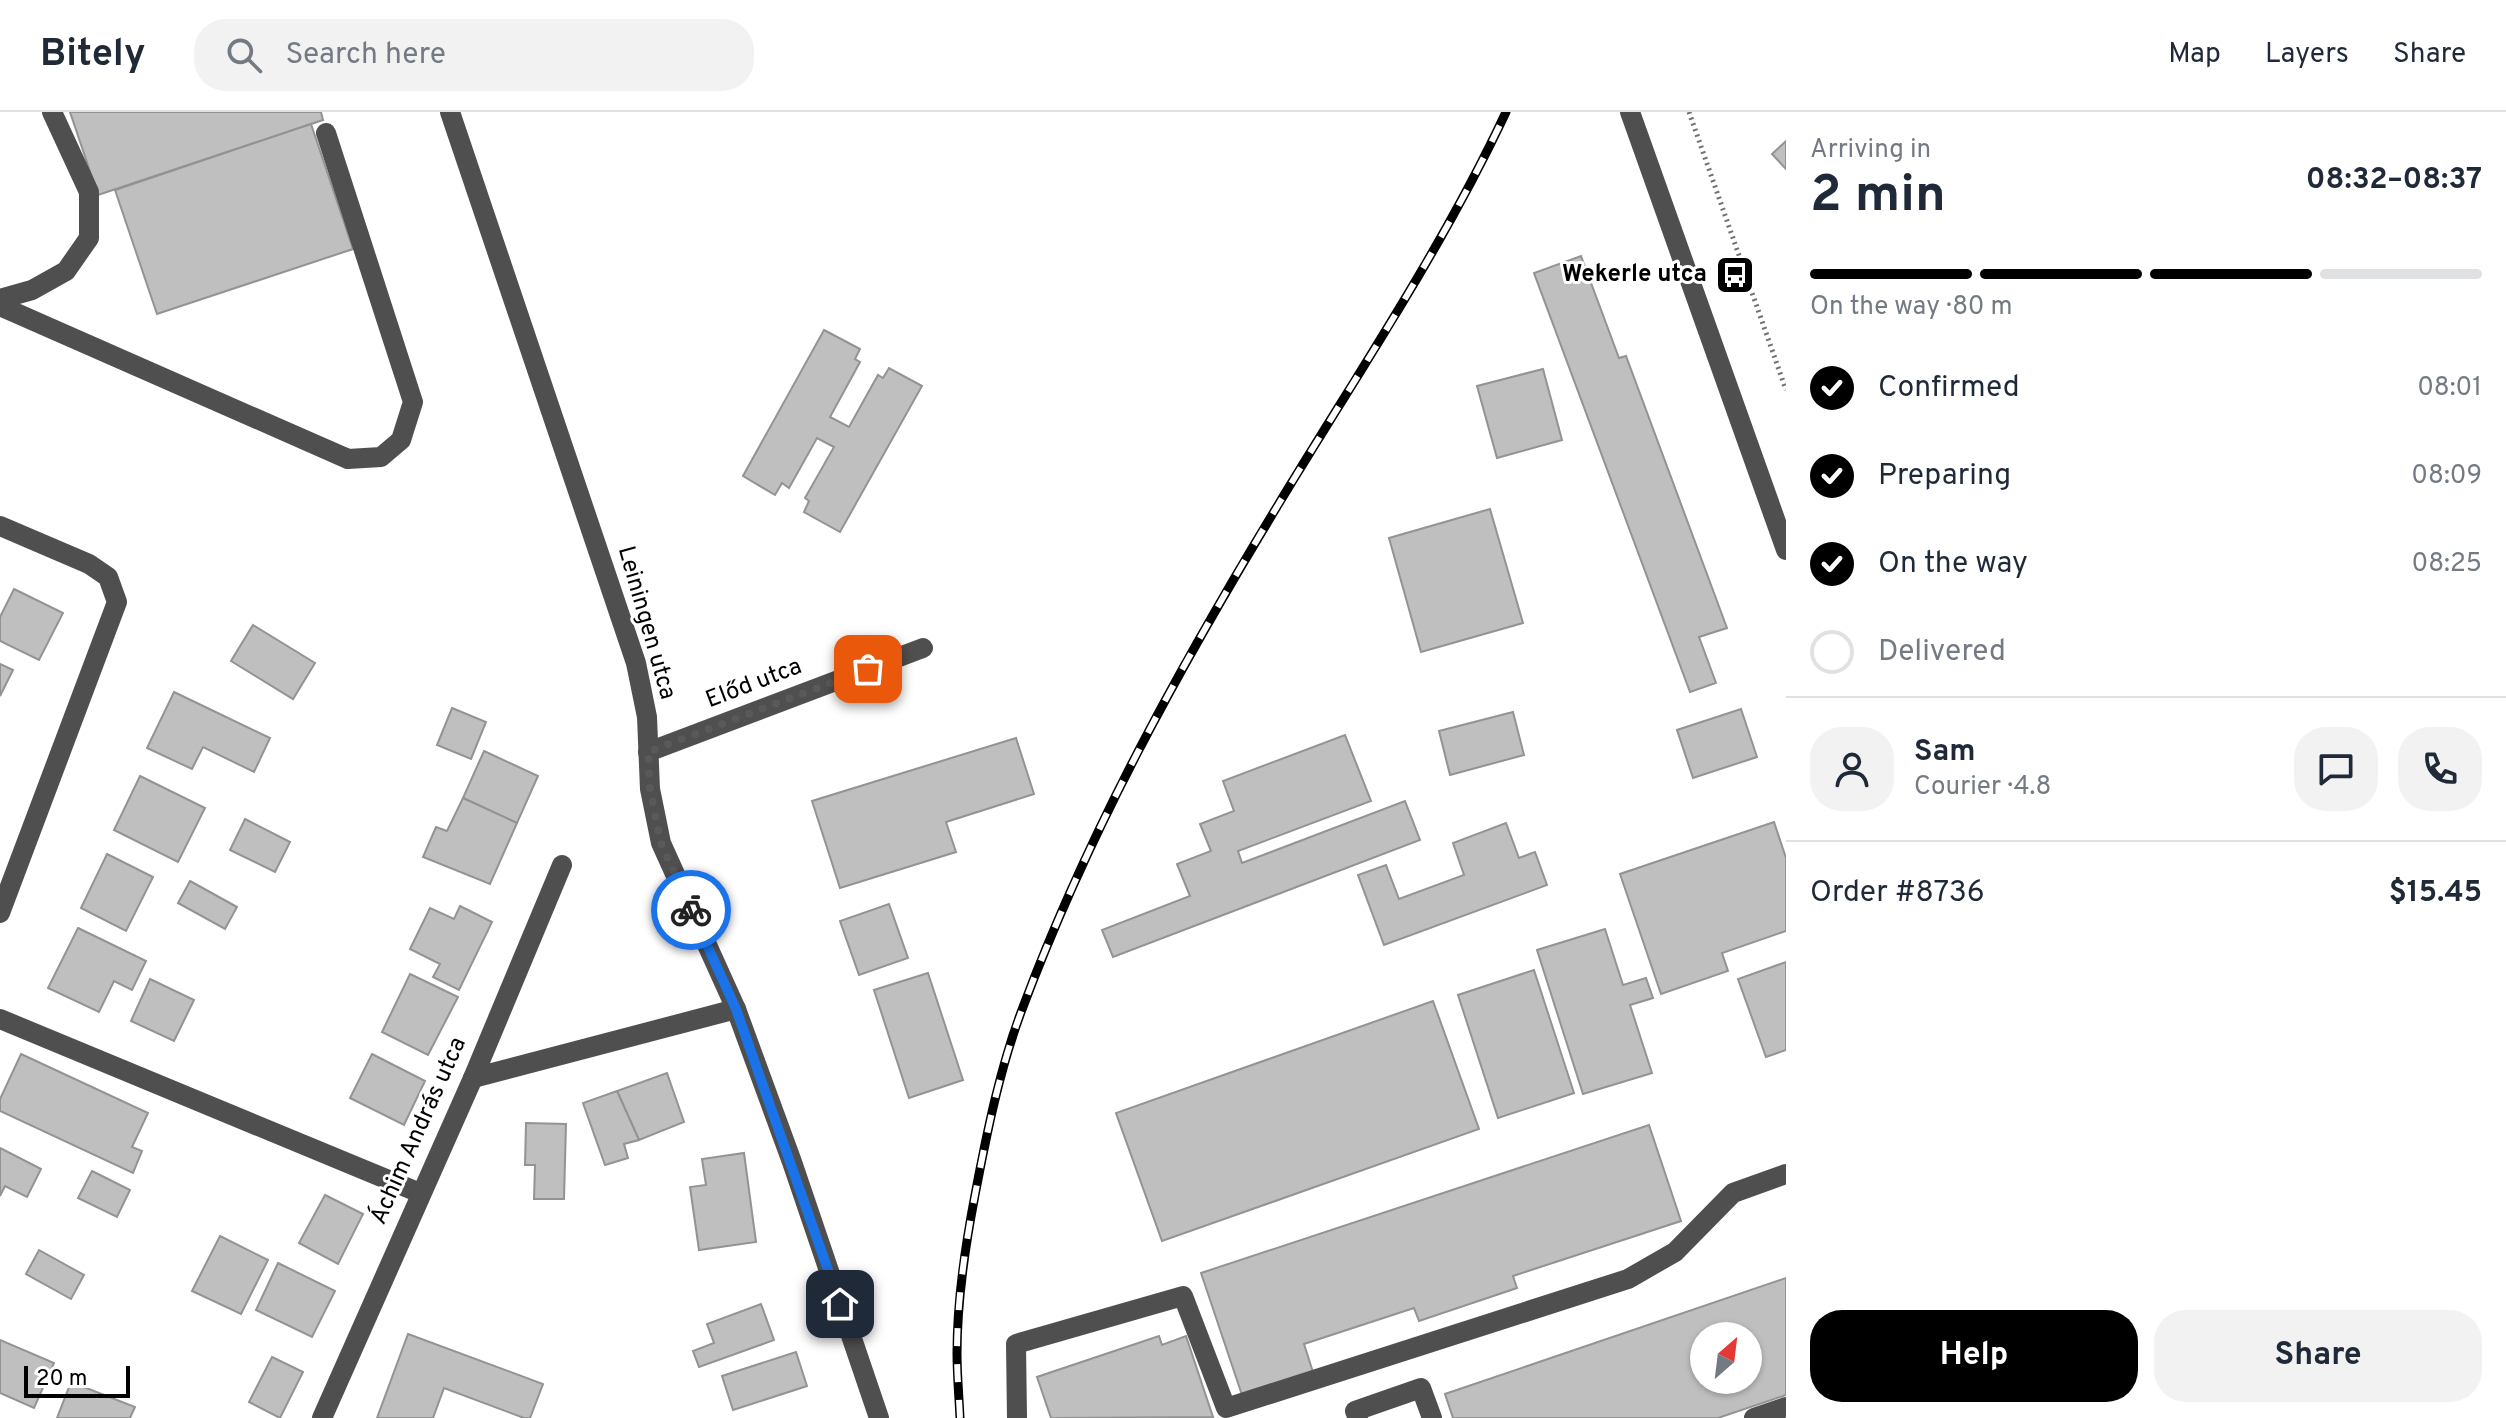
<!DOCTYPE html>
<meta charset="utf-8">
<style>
body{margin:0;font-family:Overpass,sans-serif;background:#f2f2f3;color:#1f2937;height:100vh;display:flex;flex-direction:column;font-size:30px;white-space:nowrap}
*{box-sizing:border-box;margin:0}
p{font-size:26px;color:#747a83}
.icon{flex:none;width:44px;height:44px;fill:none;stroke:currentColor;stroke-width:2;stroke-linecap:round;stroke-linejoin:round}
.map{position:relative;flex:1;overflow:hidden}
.side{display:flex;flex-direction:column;background:#fff;width:720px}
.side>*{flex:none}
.needle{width:52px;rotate:28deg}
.fabs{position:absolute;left:1690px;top:1210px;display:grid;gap:16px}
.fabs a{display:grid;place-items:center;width:72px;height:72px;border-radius:50%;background:#fff;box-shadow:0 2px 6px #0004;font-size:40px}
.scale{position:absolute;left:24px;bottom:20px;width:106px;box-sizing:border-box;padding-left:8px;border:4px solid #000;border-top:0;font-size:22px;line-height:28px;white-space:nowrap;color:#000;-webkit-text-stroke:6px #fff;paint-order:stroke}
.pin{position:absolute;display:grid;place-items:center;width:68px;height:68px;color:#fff;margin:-34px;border-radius:16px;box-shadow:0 4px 12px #0006}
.courier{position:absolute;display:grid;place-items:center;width:80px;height:80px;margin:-40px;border:6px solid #1a73e8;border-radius:50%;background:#fff;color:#222;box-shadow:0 2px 10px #0007}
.head em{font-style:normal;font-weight:700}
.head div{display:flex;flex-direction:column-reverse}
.head{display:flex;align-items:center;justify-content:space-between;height:136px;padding:0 24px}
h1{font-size:52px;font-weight:700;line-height:60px}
.bar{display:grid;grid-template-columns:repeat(4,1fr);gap:12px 8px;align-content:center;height:96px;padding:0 24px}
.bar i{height:10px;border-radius:6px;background:#e0e1e3}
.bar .selected{background:#000}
.bar p{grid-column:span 4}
.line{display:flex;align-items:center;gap:20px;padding:0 24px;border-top:2px solid #e0e1e3}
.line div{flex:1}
.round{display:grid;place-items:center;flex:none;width:84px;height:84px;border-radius:32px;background:#f2f2f3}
ol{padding:0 24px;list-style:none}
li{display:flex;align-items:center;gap:24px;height:88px}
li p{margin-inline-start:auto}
li .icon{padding:8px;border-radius:50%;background:#000;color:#fff;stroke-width:4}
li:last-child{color:#747a83}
li i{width:44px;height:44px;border:4px solid #e0e1e3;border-radius:50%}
.button{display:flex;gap:16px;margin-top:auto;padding:16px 24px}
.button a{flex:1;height:92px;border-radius:32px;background:#000;color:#fff;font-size:32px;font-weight:700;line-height:92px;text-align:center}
.button a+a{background:#f2f2f3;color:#1f2937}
header{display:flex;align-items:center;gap:48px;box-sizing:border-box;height:112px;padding:0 40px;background:#fff;border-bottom:2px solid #e0e1e3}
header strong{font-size:38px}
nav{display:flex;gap:44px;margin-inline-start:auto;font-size:28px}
.search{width:560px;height:72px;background:#f2f2f3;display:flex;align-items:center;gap:20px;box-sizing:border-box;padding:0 28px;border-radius:32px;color:#747a83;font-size:30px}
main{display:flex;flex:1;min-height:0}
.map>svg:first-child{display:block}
.building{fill:#bfbfbf;stroke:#939393;stroke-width:2;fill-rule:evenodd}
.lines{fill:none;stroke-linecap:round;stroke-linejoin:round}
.path{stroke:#717171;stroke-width:5;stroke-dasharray:2 4;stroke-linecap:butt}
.minor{stroke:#4f4f4f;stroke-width:20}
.rail-casing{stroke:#000;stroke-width:9}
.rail{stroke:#fff;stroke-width:6;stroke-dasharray:18;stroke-linecap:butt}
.done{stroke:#595959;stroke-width:8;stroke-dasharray:0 14.4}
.route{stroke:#1a73e8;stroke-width:10}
.labels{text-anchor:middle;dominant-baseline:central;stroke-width:6;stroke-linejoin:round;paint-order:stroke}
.poi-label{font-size:24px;font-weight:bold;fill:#000;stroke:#fff;text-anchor:end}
.street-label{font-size:24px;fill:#000;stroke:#fff}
</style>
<header>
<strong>Bitely</strong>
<div class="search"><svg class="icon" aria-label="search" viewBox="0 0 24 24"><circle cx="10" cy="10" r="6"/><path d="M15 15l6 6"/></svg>Search here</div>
<nav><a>Map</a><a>Layers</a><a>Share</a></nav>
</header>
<main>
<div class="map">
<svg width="1786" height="1306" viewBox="0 0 1786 1306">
<rect width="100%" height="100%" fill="#fff"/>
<g class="building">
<path d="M70 0H321L323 8 98 83Z"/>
<path d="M311 12 353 137 157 202 115 78Z"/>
<path d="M1786 29V57L1772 42Z"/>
<path d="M1581 144 1619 246 1626 244 1727 516 1699 525 1716 571 1690 580 1534 161Z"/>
<path d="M824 218 860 237 855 247 860 250 830 305 849 315 878 263 883 266 889 256 922 274 840 420 804 400 809 389 805 386 834 335 817 326 789 376 782 371 775 383 743 364Z"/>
<path d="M1543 257 1562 328 1497 346 1477 274Z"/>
<path d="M1490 397 1523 511 1421 540 1389 426Z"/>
<path d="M14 477 63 501 39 548 0 529V505Z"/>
<path d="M253 513 315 551 293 587 231 549Z"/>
<path d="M0 552 13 558 0 584Z"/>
<path d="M174 580 270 626 254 660 203 635 192 657 147 636Z"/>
<path d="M452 596 486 610 471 647 437 633Z"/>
<path d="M1741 597 1757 645 1693 666 1677 618Z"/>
<path d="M1513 600 1524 643 1450 663 1439 619Z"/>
<path d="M1345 623 1371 689 1238 739 1242 751 1405 689 1420 728 1113 845 1102 818 1190 784 1177 752 1211 739 1200 712 1234 699 1223 669Z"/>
<path d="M1016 626 1034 682 946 710 956 740 840 776 812 689Z"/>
<path d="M484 639 538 664 517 711 463 686Z"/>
<path d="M140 664 205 696 178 750 114 718Z"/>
<path d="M463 686 517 711 490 772 423 745 436 715 447 719Z"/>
<path d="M245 707 290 730 275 760 230 738Z"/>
<path d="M1774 710 1786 746V819L1722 841 1728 859 1661 882 1620 762Z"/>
<path d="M1506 711 1519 746 1535 740 1547 773 1384 833 1358 763 1386 753 1399 787 1464 763 1453 731Z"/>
<path d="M107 742 153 765 126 819 81 796Z"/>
<path d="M190 769 237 795 225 817 178 791Z"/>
<path d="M889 792 908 846 859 863 840 809Z"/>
<path d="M460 794 492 810 459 878 433 865 440 852 410 837 430 796 454 807Z"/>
<path d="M78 816 146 849 132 878 114 869 99 900 48 876Z"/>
<path d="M1605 817 1623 873 1646 866 1653 886 1630 893 1652 961 1583 982 1537 838Z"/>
<path d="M1786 850V938L1766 945 1738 867Z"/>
<path d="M1534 858 1574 981 1498 1006 1458 883Z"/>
<path d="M928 861 963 968 909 986 874 878Z"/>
<path d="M410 862 458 885 428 943 382 920Z"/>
<path d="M150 867 194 888 174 929 131 909Z"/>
<path d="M1433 889 1479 1017 1162 1129 1116 1001Z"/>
<path d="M21 942 148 1001 132 1035 142 1039 133 1061 0 999V987Z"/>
<path d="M372 942 425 969 404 1013 350 986Z"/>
<path d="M667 961 684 1010 639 1028 617 979Z"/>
<path d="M617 979 639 1028 624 1032 628 1046 605 1053 583 991Z"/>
<path d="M526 1011 566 1012 564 1087H534L535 1053H525Z"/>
<path d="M1649 1013 1681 1109 1513 1164 1517 1176 1419 1209 1414 1196 1304 1232 1313 1260 1242 1283 1201 1161Z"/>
<path d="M0 1036 41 1057 27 1085 5 1074 0 1084Z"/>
<path d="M744 1041 756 1130 699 1138 690 1075 706 1073 702 1047Z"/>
<path d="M92 1059 130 1078 117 1105 78 1086Z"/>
<path d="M325 1083 363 1102 338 1152 299 1131Z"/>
<path d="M220 1124 268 1148 241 1202 192 1179Z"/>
<path d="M39 1138 84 1163 71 1187 26 1162Z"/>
<path d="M278 1151 335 1179 312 1225 256 1198Z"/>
<path d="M1786 1166V1283L1718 1306H1453L1445 1282ZM1704 1224H1748V1268H1704Z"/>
<path d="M761 1192 774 1228 699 1255 693 1239 714 1231 707 1212Z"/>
<path d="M408 1222 543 1272 530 1306H524L444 1276 433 1306H377Z"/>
<path d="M1159 1224 1162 1233 1186 1224 1213 1305 1051 1306 1037 1265Z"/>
<path d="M0 1228 54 1251 34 1296 0 1281Z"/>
<path d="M796 1240 807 1274 733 1298 722 1264Z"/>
<path d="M272 1245 303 1260 280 1306 249 1290Z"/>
<path d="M71 1270 135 1295 130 1306H57Z"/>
</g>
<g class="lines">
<path class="path" d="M1689 0 1786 278"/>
<g class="minor">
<path d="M450 0 636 551 647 605 650 677 661 731 736 897 792 1050 879 1306"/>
<path d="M1630 0 1786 438"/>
<path d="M0 187 32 178 66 159 89 126V80L52 0"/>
<path d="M0 194 348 347 381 345 401 328 413 290 326 21"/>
<path d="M0 414 89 452 108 465 117 490 0 801"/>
<path d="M648 640 923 536"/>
<path d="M0 907 420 1081"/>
<path d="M473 966 736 897"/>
<path d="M322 1306 473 966 562 753"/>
<path d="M1017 1306 1016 1232 1183 1184 1226 1296 1628 1167 1675 1140 1733 1081 1786 1062"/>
<path d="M1358 1306 1355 1299 1421 1276 1432 1306"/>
<path d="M1754 1306 1786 1295"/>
</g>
<g class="rail-casing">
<path id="rail" d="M960 1306C959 1284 957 1263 957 1241 957 1189 965 1135 975 1083 987 1020 1000 955 1023 895 1089 719 1181 553 1278 393 1356 264 1442 137 1506 0"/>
</g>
<use href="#rail" class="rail"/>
</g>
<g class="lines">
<path class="done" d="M691 798 661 731 650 677 648 640 868 557"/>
<path class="route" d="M691 798 736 897 840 1192"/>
</g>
<defs>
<g id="bus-square" transform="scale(2)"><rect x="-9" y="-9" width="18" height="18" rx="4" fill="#000" stroke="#fff"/><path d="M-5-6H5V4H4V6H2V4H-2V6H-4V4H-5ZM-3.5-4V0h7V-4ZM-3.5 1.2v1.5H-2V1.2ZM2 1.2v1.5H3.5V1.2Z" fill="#fff"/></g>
</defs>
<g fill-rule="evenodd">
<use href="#bus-square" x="1735" y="163"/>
</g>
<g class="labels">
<g class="poi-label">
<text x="1707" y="163">Wekerle utca</text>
</g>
<g class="street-label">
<text transform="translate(646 511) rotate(74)">Leiningen utca</text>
<text transform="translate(754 572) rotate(-21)">Előd utca</text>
<text transform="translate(419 1019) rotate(-66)">Áchim András utca</text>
</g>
</g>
</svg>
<div class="fabs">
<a><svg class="needle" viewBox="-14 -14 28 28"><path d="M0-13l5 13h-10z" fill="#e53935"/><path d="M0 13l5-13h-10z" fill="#747a83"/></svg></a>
</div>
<div class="scale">20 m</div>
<div class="pin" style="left:868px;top:557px;background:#ea580c"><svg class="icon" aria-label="bag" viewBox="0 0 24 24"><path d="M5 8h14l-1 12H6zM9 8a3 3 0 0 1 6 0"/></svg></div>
<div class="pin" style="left:840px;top:1192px;background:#1f2937"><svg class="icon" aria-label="home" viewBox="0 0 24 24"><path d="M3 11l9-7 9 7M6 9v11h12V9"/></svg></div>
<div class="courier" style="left:691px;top:798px"><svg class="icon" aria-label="bike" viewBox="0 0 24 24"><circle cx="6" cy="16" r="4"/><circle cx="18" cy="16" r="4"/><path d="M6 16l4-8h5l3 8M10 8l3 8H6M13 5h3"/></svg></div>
</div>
<section class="side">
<div class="head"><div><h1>2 min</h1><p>Arriving in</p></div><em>08:32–08:37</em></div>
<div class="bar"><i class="selected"></i><i class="selected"></i><i class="selected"></i><i></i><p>On the way · 80 m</p></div>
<ol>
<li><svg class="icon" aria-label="check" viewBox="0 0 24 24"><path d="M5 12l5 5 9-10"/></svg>Confirmed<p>08:01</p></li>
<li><svg class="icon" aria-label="check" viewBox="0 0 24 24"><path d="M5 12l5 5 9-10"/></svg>Preparing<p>08:09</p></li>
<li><svg class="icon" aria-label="check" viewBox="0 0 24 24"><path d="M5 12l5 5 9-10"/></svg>On the way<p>08:25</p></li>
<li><i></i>Delivered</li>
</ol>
<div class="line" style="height:144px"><a class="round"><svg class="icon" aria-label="person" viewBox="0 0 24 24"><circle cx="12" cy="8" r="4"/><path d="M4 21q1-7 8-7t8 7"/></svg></a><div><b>Sam</b><p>Courier · 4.8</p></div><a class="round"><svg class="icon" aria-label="chat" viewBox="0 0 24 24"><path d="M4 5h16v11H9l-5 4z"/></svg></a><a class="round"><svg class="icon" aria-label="phone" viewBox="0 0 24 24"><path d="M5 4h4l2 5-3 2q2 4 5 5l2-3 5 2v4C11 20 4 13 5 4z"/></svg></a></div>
<div class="line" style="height:104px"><div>Order #8736</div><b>$15.45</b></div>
<div class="button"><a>Help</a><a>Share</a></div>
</section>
</main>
